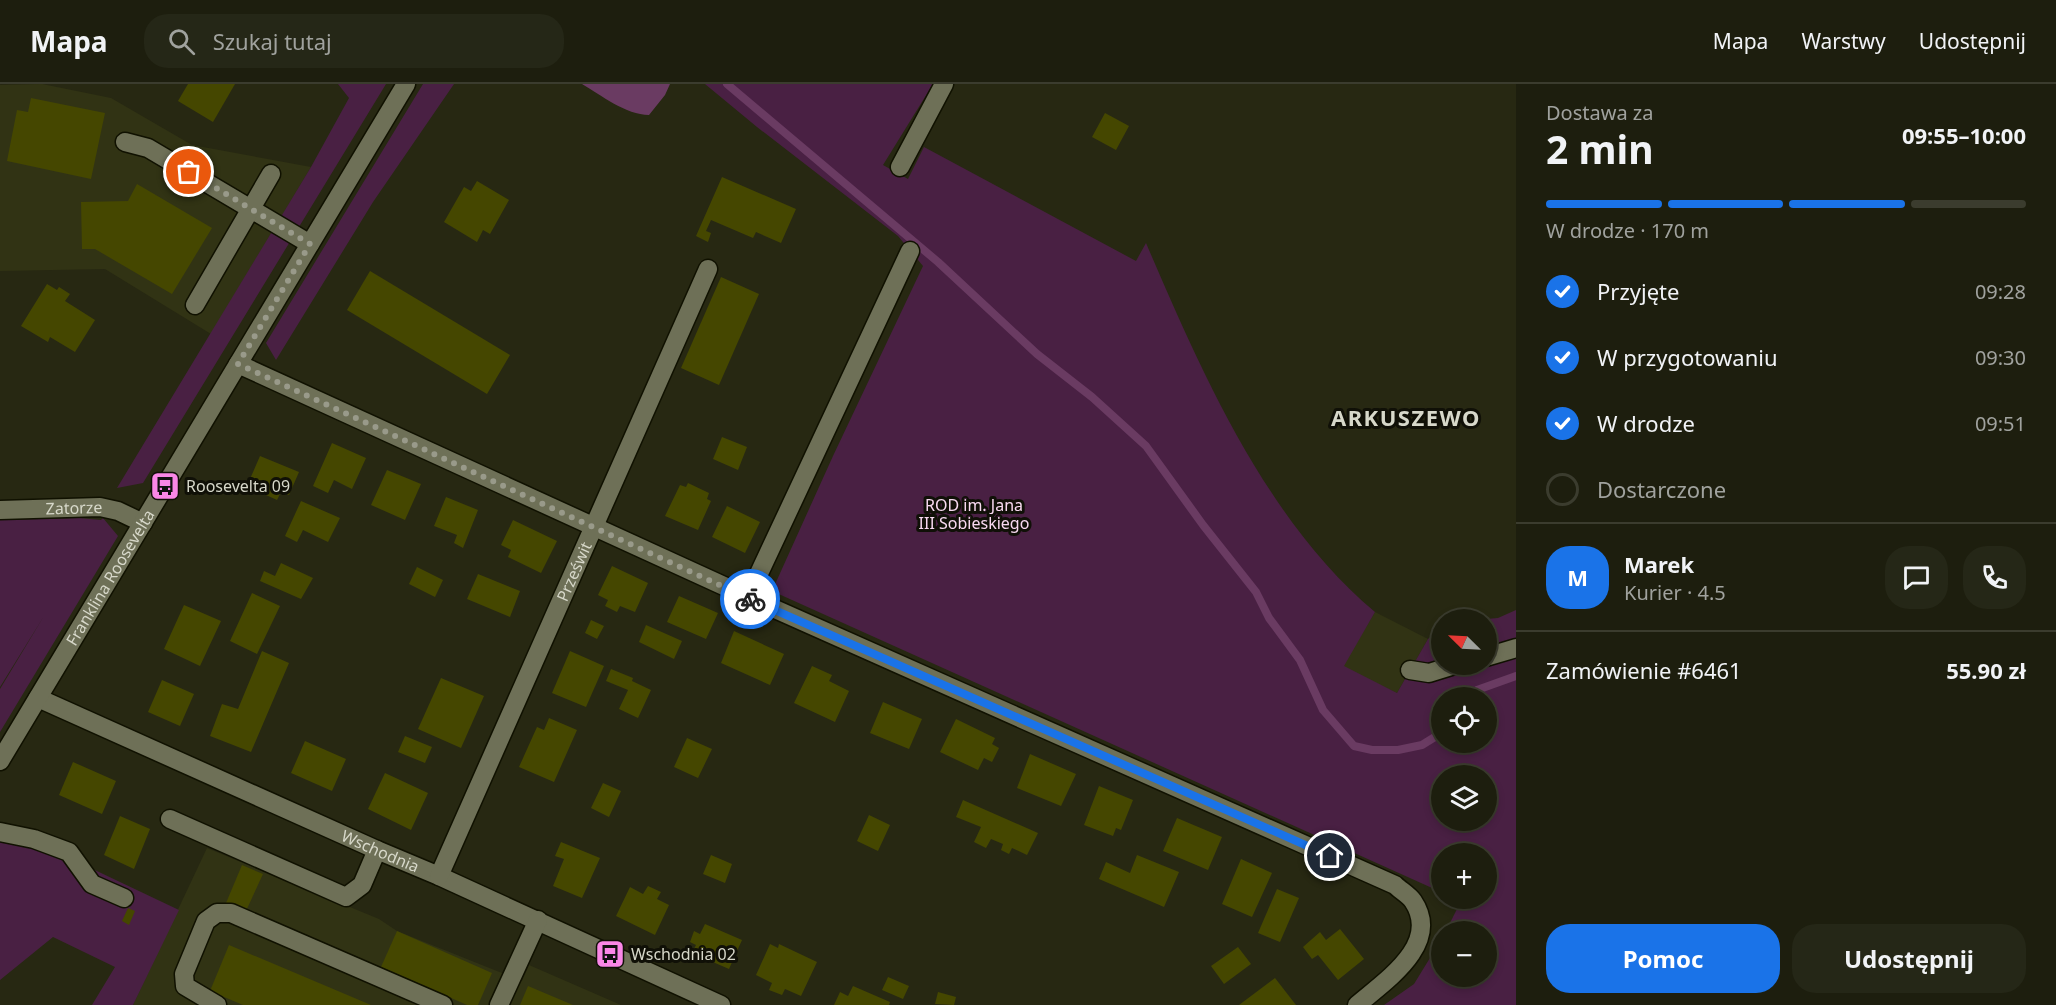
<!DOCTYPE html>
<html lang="pl">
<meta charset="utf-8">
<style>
body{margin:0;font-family:"Noto Sans",sans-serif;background:#252717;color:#f1f3f6;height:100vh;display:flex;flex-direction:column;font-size:22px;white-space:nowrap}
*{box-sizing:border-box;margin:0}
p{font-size:20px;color:#a0a29e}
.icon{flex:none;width:33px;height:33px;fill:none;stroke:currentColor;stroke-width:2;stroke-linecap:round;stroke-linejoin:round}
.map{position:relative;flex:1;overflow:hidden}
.sheet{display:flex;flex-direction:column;background:#1d1e0e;width:540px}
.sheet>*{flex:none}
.needle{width:39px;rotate:294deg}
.tools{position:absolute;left:1431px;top:525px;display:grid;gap:12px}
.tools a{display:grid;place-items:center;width:66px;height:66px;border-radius:50%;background:#1d1e0e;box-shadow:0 3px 9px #0003,0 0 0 2px #3b3c2e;font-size:30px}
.pin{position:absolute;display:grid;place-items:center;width:51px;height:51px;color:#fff;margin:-26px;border:3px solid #fff;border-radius:50%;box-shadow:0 2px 6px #0007}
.courier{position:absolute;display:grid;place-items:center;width:60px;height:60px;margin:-30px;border:4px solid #1a73e8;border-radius:50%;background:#fff;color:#222;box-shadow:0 2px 8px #0007}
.head em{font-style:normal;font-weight:700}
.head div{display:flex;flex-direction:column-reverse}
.head{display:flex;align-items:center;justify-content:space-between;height:102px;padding:0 30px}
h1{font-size:39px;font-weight:700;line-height:45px}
.bar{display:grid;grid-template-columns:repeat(4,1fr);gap:9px 6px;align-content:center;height:72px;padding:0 30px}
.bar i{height:8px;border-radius:4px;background:#3b3c2e}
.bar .selected{background:#1a73e8}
.bar p{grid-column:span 4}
.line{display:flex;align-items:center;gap:15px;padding:0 30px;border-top:2px solid #3b3c2e}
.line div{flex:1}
.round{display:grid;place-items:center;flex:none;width:63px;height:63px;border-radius:24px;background:#252717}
ol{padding:0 30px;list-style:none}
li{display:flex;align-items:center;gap:18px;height:66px}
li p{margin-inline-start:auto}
li .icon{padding:6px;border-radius:50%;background:#1a73e8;color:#fff;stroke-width:4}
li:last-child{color:#a0a29e}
li i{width:33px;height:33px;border:3px solid #3b3c2e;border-radius:50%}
.button{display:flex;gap:12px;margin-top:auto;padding:12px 30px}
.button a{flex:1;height:69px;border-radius:24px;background:#1a73e8;color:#fff;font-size:24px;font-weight:700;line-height:69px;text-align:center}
.button a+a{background:#252717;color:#f1f3f6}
header{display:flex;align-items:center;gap:36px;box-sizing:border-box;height:84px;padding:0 30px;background:#1d1e0e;border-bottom:2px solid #3b3c2e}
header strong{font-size:28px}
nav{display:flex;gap:33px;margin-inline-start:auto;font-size:21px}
.search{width:420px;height:54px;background:#252717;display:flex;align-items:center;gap:15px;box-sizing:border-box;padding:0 21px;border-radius:24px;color:#a0a29e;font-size:22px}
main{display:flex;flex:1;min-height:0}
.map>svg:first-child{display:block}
.built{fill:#313314}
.green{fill:#492043;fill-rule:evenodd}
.forest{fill:#6a3b62}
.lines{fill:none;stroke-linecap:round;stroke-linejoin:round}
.stream{stroke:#6a3b62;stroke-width:8}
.building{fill:#454700}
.minor-casing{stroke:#101100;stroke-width:21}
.minor{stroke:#6e7057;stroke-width:18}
.done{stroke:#999a8a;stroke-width:6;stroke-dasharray:0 10.8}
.route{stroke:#1a73e8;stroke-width:8}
.labels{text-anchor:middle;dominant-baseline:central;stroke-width:6;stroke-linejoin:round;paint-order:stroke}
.poi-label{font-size:16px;fill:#d7d8ca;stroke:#101007;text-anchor:start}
.park-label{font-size:16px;fill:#f8d9f1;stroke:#101007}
.street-label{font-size:16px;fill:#d7d8ca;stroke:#101007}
.district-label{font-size:22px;font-weight:bold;letter-spacing:1.5px;fill:#d7d8ca;stroke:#101007}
</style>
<header>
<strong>Mapa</strong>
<div class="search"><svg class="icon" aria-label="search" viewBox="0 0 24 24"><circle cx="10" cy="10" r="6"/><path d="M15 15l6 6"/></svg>Szukaj tutaj</div>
<nav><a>Mapa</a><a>Warstwy</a><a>Udostępnij</a></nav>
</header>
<main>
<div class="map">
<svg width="1516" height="921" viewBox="0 0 1516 921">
<rect width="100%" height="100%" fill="#272812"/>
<g class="built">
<path d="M42 0 111 14 192 61 311 83 211 250 105 185 0 187V1Z"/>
<path d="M1375 528 1428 555 1397 609 1342 583Z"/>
<path d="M207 764 379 835 397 847 522 897 529 881 621 921H133Z"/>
</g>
<g class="green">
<path d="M338 0H386L143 399 117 404 311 83 349 14Z"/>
<path d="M423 0H454L373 118 276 276 266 259Z"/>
<path d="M705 0H933L883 81 908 95 924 63 1136 177 1146 159C1201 287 1266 437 1375 528L1344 582 1397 609 1428 555 1441 543 1442 580H1486V535L1498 534 1516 526V921H1384L1414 900 1441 856 1442 892H1486V848L1446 847 1458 823 1449 815 1486 814V770H1442L1441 808 772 507 833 372 923 182 898 152 757 43ZM1442 614H1486V658H1442ZM1442 692H1486V736H1442Z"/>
<path d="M79 434 101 436 103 434 118 452 0 648V605L44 532 0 603V436Z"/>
<path d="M2 742 179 826 133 921H92L115 883 53 853 0 896V745Z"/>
</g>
<path class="forest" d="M582 0H670L665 11 649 31C626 31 601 11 582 0Z"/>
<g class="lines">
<g class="stream">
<path d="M727 0 938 178 1037 270 1092 313 1146 362 1203 441 1256 508 1269 534 1300 576 1323 626 1354 662 1372 666H1398L1422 661 1438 651 1442 643"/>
<path d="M1467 614 1477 606 1516 592"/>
</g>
</g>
<g class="building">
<path d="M188 0H235L213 38 178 17Z"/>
<path d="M31 14 105 29 91 95 7 77 17 26 28 28Z"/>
<path d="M1105 29 1129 42 1116 66 1092 53Z"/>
<path d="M722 93 796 125 781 159 756 148 753 154 711 136 706 147 711 149 708 158 696 152Z"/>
<path d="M477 97 509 116 490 150 483 146 477 158 444 138 464 103 471 107Z"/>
<path d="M137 100 212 144 172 210 95 165H82L81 118 128 117Z"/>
<path d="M370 187 510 271 487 310 347 226Z"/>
<path d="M721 193 759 210 719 301 681 284Z"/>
<path d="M47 200 57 206 59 203 70 210 65 217 95 236 75 268 50 253 48 258 21 242Z"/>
<path d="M722 353 747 363 738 386 713 375Z"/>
<path d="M332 359 366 374 352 405 334 396 328 409 313 402Z"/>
<path d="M260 372 299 388 289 411 281 408 277 416 266 411 269 403 250 395Z"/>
<path d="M387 386 421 400 405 436 371 421Z"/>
<path d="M688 399 709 409 707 415 711 417 698 446 665 432 680 401 686 403Z"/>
<path d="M446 413 478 426 463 464 454 459 457 451 434 442Z"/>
<path d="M301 417 340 434 328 458 303 446 297 458 285 452Z"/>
<path d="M727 422 760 438 745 469 712 453Z"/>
<path d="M513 436 557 457 541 489 508 473 511 466 501 461Z"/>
<path d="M281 479 313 494 301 515 260 497 264 487 275 492Z"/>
<path d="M612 482 648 499 635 528 620 522 617 528 605 522 608 516 598 511Z"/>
<path d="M417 483 443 496 435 513 409 500Z"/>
<path d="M478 490 520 507 510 533 467 515Z"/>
<path d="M252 509 280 522 257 570 230 557Z"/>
<path d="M679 512 718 529 706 555 667 538Z"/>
<path d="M184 521 221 537 200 582 164 565Z"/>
<path d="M591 536 604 542 597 555 585 549Z"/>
<path d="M646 541 682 557 674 575 639 558Z"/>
<path d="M734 547 784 570 770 601 721 579Z"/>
<path d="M262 567 289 579 251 668 210 652 222 620 238 625Z"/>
<path d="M570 567 604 582 586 623 552 609Z"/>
<path d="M812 582 832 591 829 597 849 607 835 638 794 619Z"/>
<path d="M611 585 633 594 632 597 651 606 638 634 619 625 628 606 606 597Z"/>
<path d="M441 594 484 612 461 664 418 645Z"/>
<path d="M162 596 194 610 180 642 148 628Z"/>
<path d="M883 618 922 635 909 665 870 649Z"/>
<path d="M549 634 577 646 554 698 519 683 537 643 544 646Z"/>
<path d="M956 635 995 654 992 660 999 664 992 678 984 674 978 686 940 668Z"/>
<path d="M405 652 432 663 425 679 398 668Z"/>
<path d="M687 654 712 665 698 694 674 683Z"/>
<path d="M305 657 346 675 332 707 291 689Z"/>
<path d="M1030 670 1076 690 1061 722 1017 704Z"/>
<path d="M73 678 116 697 102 730 59 711Z"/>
<path d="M385 689 428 709 411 746 368 725Z"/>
<path d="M603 699 621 707 609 733 591 724Z"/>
<path d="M1099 702 1133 716 1121 746 1116 744 1113 752 1084 741Z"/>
<path d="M963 716 1038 749 1027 771 1012 764 1009 770 1001 766 1003 760 991 755 986 764 974 758 981 743 956 733Z"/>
<path d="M869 731 890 741 878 767 857 757Z"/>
<path d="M120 732 150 745 134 785 104 771Z"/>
<path d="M1177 734 1222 753 1208 786 1163 767Z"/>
<path d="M561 758 600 774 582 814 553 802 564 775 555 772Z"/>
<path d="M711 771 732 780 725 799 703 790Z"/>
<path d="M1137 771 1179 788 1164 823 1099 795 1106 778 1130 789Z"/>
<path d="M1241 775 1272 789 1252 833 1222 820Z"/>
<path d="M242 781 263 790 246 827 226 819Z"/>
<path d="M648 802 661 808 657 815 669 821 655 851 616 832 630 803 643 810Z"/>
<path d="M1277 805 1299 814 1280 858 1258 849Z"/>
<path d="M128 824 135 827 129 841 122 837Z"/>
<path d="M705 840 742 856 729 885 692 869 696 861 690 858 694 847 700 850Z"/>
<path d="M1340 845 1364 875 1338 896 1318 871 1312 875 1303 863 1320 848 1326 856Z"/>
<path d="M397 847 492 889 478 921H467L381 883Z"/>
<path d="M770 860 778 864 779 860 817 878 801 912 785 905 782 911 769 906 772 899 756 891Z"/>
<path d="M229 861 371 921H243L210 907Z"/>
<path d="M1238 863 1251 880 1224 900 1211 882Z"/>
<path d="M888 893 909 902 903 915 882 906Z"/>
<path d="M1275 894 1296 921H1239Z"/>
<path d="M528 902 573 921H520Z"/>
<path d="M853 902 890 918 889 921H834L840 908 848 912Z"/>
<path d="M938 908 956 913 954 921 935 920Z"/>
</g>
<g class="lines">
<g class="minor-casing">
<g id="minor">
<path d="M125 58 148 64 310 160"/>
<path d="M900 83 944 0"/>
<path d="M195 221 271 90"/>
<path d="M238 280 748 513 1395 801C1400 806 1409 811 1413 817 1442 860 1385 897 1357 921"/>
<path id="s1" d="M0 426 100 423 118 427 143 439"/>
<path d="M748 513 910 167"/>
<path d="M1486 573 1516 564"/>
<path d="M1410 586 1429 589 1458 580"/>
<path id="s2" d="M38 614 377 766 439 792 721 921"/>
<path id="s3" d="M0 677 406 0"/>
<path d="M170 735 346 813 362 801 377 766"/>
<path d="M0 748 34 755 69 768 92 800 124 814"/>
<path id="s4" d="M439 792 708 185"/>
<path d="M217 921 185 902 184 890 206 837 217 829H231L443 921"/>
<path d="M499 921 538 836"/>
</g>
</g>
<use href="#minor" class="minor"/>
</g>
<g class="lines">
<path class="done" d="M189 88 310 160 238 280 750 515"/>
<path class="route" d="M750 515 1330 772"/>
</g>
<defs>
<g id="bus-square" transform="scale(1.5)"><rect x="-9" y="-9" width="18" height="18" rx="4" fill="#fa87e7" stroke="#101007"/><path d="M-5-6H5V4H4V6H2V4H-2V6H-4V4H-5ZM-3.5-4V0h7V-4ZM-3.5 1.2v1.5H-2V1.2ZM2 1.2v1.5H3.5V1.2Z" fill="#111"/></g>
</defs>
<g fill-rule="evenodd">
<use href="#bus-square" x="165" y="402"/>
<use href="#bus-square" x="610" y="870"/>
</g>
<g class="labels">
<g class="poi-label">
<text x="186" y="402">Roosevelta 09</text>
<text x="631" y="870">Wschodnia 02</text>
</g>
<g class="park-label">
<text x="974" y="421">ROD im. Jana<tspan x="974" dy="18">III Sobieskiego</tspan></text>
</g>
<g class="street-label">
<text stroke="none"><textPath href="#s1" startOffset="74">Zatorze</textPath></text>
<text stroke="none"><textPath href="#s4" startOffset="333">Prześwit</textPath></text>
<text stroke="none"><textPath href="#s3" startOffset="214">Franklina Roosevelta</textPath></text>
<text stroke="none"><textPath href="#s2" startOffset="375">Wschodnia</textPath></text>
</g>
<g class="district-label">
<text x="1406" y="333">ARKUSZEWO</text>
</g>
</g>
</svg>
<div class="tools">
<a><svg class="needle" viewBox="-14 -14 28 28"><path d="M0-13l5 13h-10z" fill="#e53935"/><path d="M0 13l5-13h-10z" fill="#a0a29e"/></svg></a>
<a><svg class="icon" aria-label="locate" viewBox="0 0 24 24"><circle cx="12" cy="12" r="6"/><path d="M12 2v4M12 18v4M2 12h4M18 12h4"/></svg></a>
<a><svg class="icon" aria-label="layers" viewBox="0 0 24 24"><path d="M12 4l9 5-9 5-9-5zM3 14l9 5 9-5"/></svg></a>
<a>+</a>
<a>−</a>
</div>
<div class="pin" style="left:189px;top:88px;background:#ea580c"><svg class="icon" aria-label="bag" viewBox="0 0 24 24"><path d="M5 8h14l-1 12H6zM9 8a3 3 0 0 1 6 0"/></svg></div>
<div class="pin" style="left:1330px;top:772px;background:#1f2937"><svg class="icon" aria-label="home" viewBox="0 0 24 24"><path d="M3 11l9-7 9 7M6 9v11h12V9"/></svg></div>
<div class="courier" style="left:750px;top:515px"><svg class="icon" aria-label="bike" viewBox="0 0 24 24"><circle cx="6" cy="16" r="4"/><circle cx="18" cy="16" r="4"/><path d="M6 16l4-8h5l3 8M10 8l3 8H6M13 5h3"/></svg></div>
</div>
<section class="sheet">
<div class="head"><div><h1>2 min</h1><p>Dostawa za</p></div><em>09:55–10:00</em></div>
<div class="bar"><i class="selected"></i><i class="selected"></i><i class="selected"></i><i></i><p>W drodze · 170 m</p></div>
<ol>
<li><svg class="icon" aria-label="check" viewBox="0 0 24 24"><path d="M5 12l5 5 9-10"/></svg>Przyjęte<p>09:28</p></li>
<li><svg class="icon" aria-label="check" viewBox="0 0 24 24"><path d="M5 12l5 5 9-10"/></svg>W przygotowaniu<p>09:30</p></li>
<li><svg class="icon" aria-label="check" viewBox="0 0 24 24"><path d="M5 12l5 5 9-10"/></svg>W drodze<p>09:51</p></li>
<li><i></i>Dostarczone</li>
</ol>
<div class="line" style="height:108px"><b class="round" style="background:#1a73e8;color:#fff">M</b><div><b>Marek</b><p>Kurier · 4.5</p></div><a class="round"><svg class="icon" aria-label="chat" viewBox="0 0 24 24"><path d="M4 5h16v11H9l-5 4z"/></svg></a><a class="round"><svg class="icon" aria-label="phone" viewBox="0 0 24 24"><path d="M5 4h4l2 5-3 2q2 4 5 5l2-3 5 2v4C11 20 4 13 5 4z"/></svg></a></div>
<div class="line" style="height:78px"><div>Zamówienie #6461</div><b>55.90 zł</b></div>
<div class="button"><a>Pomoc</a><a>Udostępnij</a></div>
</section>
</main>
